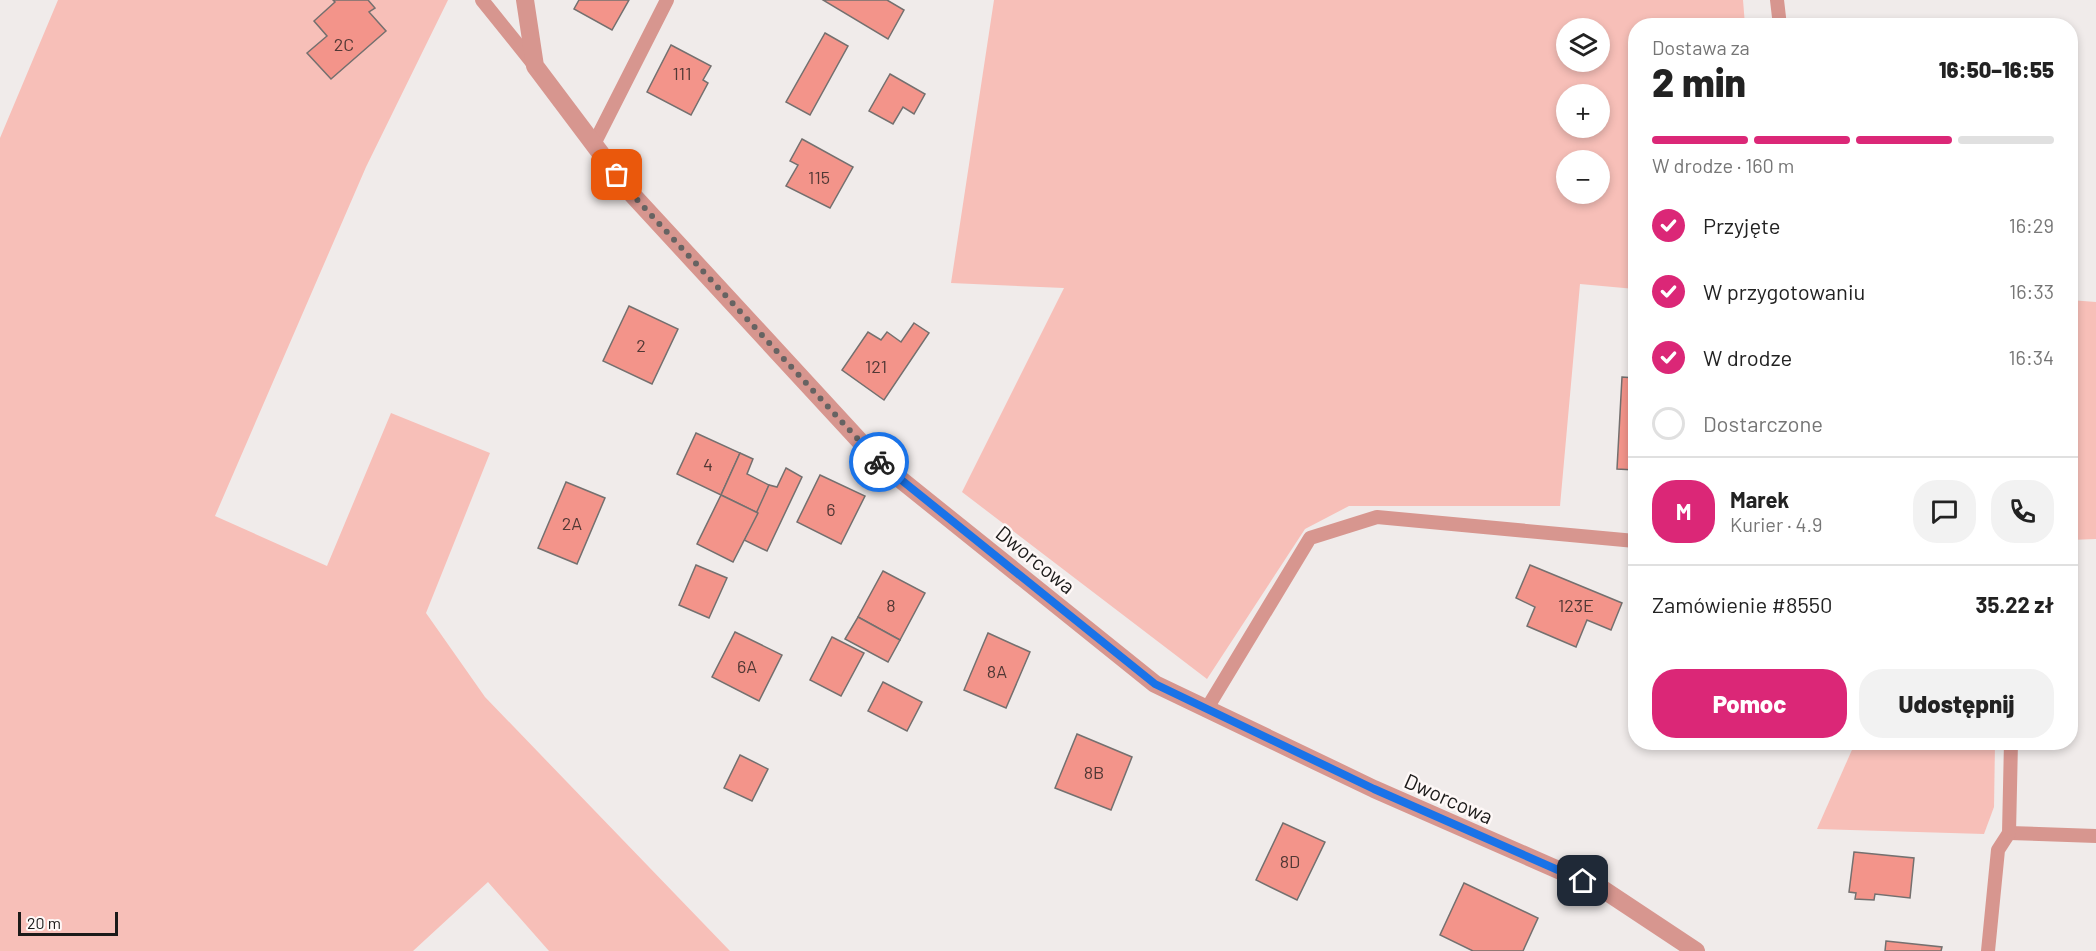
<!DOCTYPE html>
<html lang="pl">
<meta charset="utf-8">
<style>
body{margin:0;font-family:Barlow,sans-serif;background:#f2f2f2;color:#222;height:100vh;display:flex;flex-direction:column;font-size:22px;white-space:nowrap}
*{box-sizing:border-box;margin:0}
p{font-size:20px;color:#767676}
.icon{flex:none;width:33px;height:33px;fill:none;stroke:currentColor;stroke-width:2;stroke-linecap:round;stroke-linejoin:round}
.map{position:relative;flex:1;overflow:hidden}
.side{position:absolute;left:1628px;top:18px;width:450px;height:732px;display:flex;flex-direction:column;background:#fff;border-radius:24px;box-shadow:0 3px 9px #0003}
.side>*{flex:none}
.controls{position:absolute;left:1556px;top:18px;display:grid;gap:12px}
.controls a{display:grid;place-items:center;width:54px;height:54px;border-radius:50%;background:#fff;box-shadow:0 3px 9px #0003;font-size:30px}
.scale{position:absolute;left:18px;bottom:15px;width:100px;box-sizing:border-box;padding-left:6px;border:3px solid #1b1a19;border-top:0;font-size:16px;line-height:21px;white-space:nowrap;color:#1b1a19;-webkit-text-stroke:4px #fef8f7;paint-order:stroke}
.pin{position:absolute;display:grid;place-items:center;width:51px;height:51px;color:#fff;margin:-26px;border-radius:12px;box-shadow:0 3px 9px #0006}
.courier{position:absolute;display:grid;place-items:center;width:60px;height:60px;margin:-30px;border:4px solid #1a73e8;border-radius:50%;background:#fff;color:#222;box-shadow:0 2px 8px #0007}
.overview em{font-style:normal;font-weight:800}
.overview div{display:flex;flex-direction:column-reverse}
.overview{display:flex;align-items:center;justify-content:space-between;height:102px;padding:0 24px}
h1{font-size:39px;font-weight:800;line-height:45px}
.bar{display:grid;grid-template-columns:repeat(4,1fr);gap:9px 6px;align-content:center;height:72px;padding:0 24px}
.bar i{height:8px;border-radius:4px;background:#e0e0e0}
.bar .active{background:#db2777}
.bar p{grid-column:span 4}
.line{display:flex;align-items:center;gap:15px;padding:0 24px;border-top:2px solid #e0e0e0}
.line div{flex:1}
.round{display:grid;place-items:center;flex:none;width:63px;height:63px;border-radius:24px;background:#f2f2f2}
ol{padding:0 24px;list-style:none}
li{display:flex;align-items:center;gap:18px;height:66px}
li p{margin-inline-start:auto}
li .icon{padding:6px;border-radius:50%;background:#db2777;color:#fff;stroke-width:4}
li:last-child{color:#767676}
li i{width:33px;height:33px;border:3px solid #e0e0e0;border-radius:50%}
.primary-button{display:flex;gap:12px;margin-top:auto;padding:12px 24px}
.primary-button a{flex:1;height:69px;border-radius:24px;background:#db2777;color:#fff;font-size:24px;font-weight:800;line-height:69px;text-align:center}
.primary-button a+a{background:#f2f2f2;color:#222}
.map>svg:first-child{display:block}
.green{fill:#f7bfb8;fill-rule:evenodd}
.building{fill:#f3948a;stroke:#74706f;stroke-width:1.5}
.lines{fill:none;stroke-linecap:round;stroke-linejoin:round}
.lane{stroke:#d7968f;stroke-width:14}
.street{stroke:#d7968f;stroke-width:18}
.done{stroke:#666362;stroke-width:6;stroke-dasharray:0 10.8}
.route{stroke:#1a73e8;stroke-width:8}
.labels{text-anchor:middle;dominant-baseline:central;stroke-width:5;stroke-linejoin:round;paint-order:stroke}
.number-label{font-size:18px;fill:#513835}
.street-label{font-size:21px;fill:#1b1a19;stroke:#fef8f7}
</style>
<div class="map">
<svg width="2096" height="951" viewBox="0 0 2096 951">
<rect width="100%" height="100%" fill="#f0ebea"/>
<g class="green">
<path d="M58 0H448L366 167 215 516 327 566 391 413 490 453 426 613 485 697 730 951H549L488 882 413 951H0V138Z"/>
<path d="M994 0H1743L1745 25 1635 26V289L1580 284 1560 506H1349L1305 529 1207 679 962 492 1064 288 951 283ZM1599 28V62H1566V28ZM1599 94V128H1566V94ZM1566 160H1599V194H1566Z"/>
<path d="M2070 300 2096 302V539L2070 540Z"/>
<path d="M1855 743H1995L1994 807 1984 834 1817 829Z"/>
</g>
<g class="building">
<path d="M333 0H368L375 8 369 12 386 31 331 79 307 53 327 36 314 21 335 2Z"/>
<path d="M579 0H629L612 30 574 9Z"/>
<path d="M823 0H887L904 10 888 39Z"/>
<path d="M825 33 848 46 810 115 786 102Z"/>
<path d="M671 45 711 66 703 80 708 83 691 115 647 92Z"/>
<path d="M890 74 925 94 914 114 903 107 893 124 869 111Z"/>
<path d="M802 139 853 167 830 208 786 186 798 165 790 161Z"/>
<path d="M629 306 678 329 652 384 603 361Z"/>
<path d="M914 323 929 333 884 400 842 370 868 332 881 340 887 332 901 342Z"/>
<path d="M1622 377 1635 378V470L1617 469Z"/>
<path d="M696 433 740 453 721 495 677 474Z"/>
<path d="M740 453 753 459 747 474 769 485 758 513 721 495Z"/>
<path d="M786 468 802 477 767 551 744 540 769 485 777 487Z"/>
<path d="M820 475 865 496 841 544 797 522Z"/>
<path d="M566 482 605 498 577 564 538 548Z"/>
<path d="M721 495 758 513 733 562 697 544Z"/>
<path d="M696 565 727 578 709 618 679 605Z"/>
<path d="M1530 565 1622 603 1611 630 1587 620 1576 647 1527 626 1535 607 1516 598Z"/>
<path d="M883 571 925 593 900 640 858 617Z"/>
<path d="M858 617 900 640 888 662 845 639Z"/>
<path d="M735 632 782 655 759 701 712 677Z"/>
<path d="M988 633 1030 652 1006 708 964 690Z"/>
<path d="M832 637 864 653 841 696 810 680Z"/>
<path d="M883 682 922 702 907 731 868 711Z"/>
<path d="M1077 734 1132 757 1111 810 1055 788Z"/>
<path d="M740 755 768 769 752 801 724 788Z"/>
<path d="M1283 823 1325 842 1297 900 1256 880Z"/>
<path d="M1854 852 1914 858 1910 898 1875 894 1874 900 1855 899 1856 893 1849 892Z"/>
<path d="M1464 883 1538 918 1523 951H1473L1440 935Z"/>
<path d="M1886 941 1942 947 1941 951H1885Z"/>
</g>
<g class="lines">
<g class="lane">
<path d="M482 0 535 66"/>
<path d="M1777 0 1780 26"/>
<path d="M594 144 667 0"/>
<path d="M1206 710 1310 538 1377 517 1635 541"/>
<path d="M2009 833 2096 836"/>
<path d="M1988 951 1998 850 2009 833 2011 742"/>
</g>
<path class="street" d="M525 0 535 66 629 191 880 463 1155 684 1374 789 1604 890 1696 951"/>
</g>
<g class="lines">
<path class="done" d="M617 175 629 191 879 462"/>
<path class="route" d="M879 462 1155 684 1374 789 1583 881"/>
</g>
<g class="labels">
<g class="number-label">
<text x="344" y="44">2C</text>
<text x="682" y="73">111</text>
<text x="819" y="177">115</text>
<text x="641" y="345">2</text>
<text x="876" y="366">121</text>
<text x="708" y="464">4</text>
<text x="831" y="509">6</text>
<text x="572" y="523">2A</text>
<text x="891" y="605">8</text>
<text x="1576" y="605">123E</text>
<text x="747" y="666">6A</text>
<text x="997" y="671">8A</text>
<text x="1094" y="772">8B</text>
<text x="1290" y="861">8D</text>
</g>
<g class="street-label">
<text transform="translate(1036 559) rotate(39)">Dworcowa</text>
<text transform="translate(1449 798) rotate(24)">Dworcowa</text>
</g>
</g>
</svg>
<div class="controls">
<a><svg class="icon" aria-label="layers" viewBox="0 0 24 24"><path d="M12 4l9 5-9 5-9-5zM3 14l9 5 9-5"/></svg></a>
<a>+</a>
<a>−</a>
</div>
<div class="scale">20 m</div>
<div class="pin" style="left:617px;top:175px;background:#ea580c"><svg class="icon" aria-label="bag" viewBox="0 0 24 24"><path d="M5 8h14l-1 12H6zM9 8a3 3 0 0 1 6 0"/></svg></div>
<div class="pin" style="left:1583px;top:881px;background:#1f2937"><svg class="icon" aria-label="home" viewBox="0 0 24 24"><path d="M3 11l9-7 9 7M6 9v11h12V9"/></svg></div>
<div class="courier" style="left:879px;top:462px"><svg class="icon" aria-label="bike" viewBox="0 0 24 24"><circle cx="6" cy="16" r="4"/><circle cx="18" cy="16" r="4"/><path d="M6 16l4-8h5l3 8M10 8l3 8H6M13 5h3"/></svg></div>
<section class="side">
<div class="overview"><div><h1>2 min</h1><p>Dostawa za</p></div><em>16:50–16:55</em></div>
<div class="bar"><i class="active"></i><i class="active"></i><i class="active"></i><i></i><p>W drodze · 160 m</p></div>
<ol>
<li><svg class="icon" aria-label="check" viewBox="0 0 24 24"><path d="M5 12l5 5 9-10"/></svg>Przyjęte<p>16:29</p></li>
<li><svg class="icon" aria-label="check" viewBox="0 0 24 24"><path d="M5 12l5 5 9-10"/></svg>W przygotowaniu<p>16:33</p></li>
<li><svg class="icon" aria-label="check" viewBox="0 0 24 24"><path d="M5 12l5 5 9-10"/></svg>W drodze<p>16:34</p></li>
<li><i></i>Dostarczone</li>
</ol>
<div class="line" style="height:108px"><b class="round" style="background:#db2777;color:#fff">M</b><div><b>Marek</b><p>Kurier · 4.9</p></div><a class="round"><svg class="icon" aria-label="chat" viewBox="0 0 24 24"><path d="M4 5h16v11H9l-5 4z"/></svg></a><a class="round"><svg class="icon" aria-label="phone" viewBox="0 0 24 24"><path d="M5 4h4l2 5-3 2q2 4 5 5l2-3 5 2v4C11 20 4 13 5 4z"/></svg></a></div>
<div class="line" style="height:78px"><div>Zamówienie #8550</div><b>35.22 zł</b></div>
<div class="primary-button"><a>Pomoc</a><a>Udostępnij</a></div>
</section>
</div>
